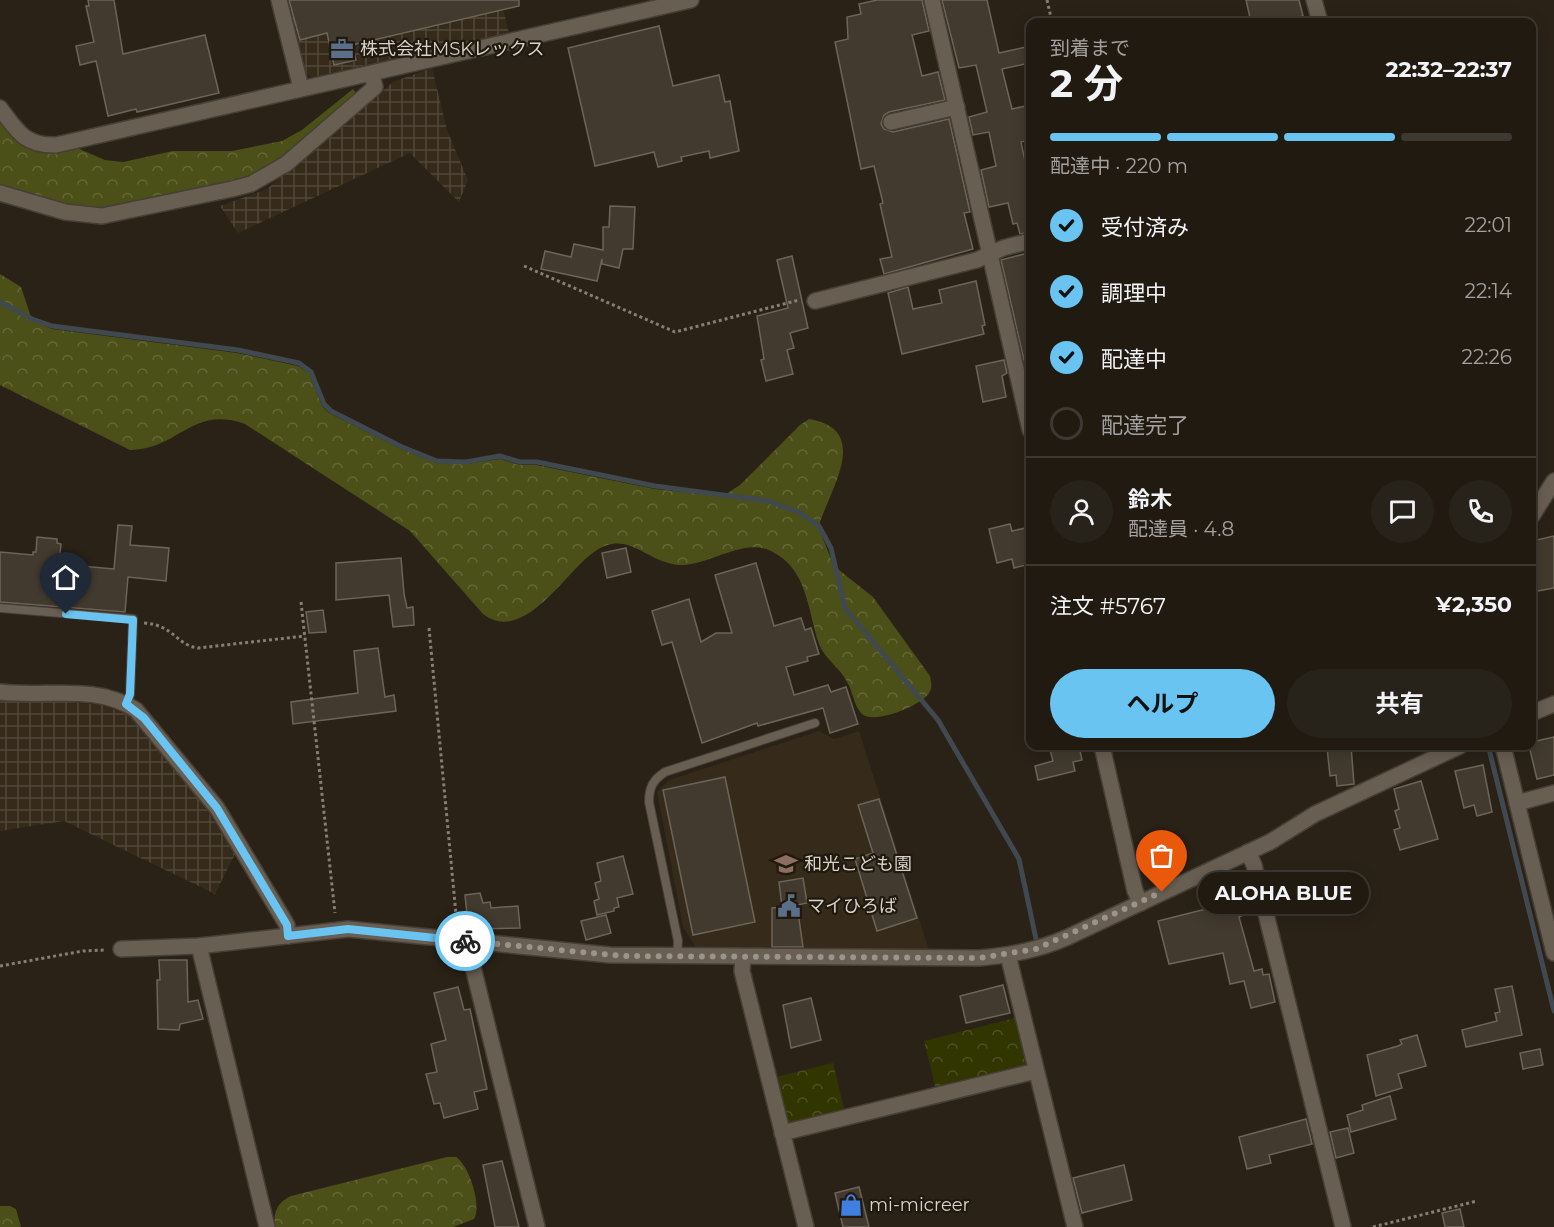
<!DOCTYPE html>
<html lang="ja">
<meta charset="utf-8">
<style>
body{margin:0;font-family:Montserrat,"Noto Sans JP",sans-serif;background:#28231a;color:#f1f3f6;height:100vh;display:flex;flex-direction:column;font-size:22px;white-space:nowrap}
*{box-sizing:border-box;margin:0}
p{font-size:20px;color:#a2a19f}
.icon{flex:none;width:33px;height:33px;fill:none;stroke:currentColor;stroke-width:2;stroke-linecap:round;stroke-linejoin:round}
.map{position:relative;flex:1;overflow:hidden}
.details{position:absolute;left:1026px;top:18px;width:510px;height:732px;display:flex;flex-direction:column;background:#201a11;border-radius:12px;box-shadow:0 3px 15px #0003,0 0 0 2px #3d3831}
.details>*{flex:none}
.pin{position:absolute;display:grid;place-items:center;width:51px;height:51px;color:#fff;margin:-62px -26px;border-radius:50% 50% 50% 0;rotate:-45deg;box-shadow:0 0 6px #0007}
.pin .icon{rotate:45deg}
.courier{position:absolute;display:grid;place-items:center;width:60px;height:60px;margin:-30px;border:4px solid #69c4f1;border-radius:50%;background:#fff;color:#222;box-shadow:0 2px 8px #0007}
.bubble{position:absolute;height:42px;border-radius:21px;background:#201a11;box-shadow:0 3px 15px #0003,0 0 0 2px #3d3831;font-size:20px;font-weight:700;line-height:42px;text-align:center}
.headline em{font-style:normal;font-weight:700}
.headline div{display:flex;flex-direction:column-reverse}
.headline{display:flex;align-items:center;justify-content:space-between;height:102px;padding:0 24px}
h1{font-size:39px;font-weight:700;line-height:45px}
.bar{display:grid;grid-template-columns:repeat(4,1fr);gap:9px 6px;align-content:center;height:72px;padding:0 24px}
.bar i{height:8px;border-radius:4px;background:#3d3831}
.bar .on{background:#69c4f1}
.bar p{grid-column:span 4}
.line{display:flex;align-items:center;gap:15px;padding:0 24px;border-top:2px solid #3d3831}
.line div{flex:1}
.round{display:grid;place-items:center;flex:none;width:63px;height:63px;border-radius:32px;background:#28231a}
ol{padding:0 24px;list-style:none}
li{display:flex;align-items:center;gap:18px;height:66px}
li p{margin-inline-start:auto}
li .icon{padding:6px;border-radius:50%;background:#69c4f1;color:#111;stroke-width:4}
li:last-child{color:#a2a19f}
li i{width:33px;height:33px;border:3px solid #3d3831;border-radius:50%}
.primary-button{display:flex;gap:12px;margin-top:auto;padding:12px 24px}
.primary-button a{flex:1;height:69px;border-radius:36px;background:#69c4f1;color:#111;font-size:24px;font-weight:700;line-height:69px;text-align:center}
.primary-button a+a{background:#28231a;color:#f1f3f6}
.map>svg:first-child{display:block}
.built{fill:#362a1a}
.industrial{fill:url(#industrial-grid)}
.forest{fill:url(#forest-crowns)}
.park{fill:url(#park-crowns)}
.lines{fill:none;stroke-linecap:round;stroke-linejoin:round}
.stream{stroke:#404950;stroke-width:5}
.building{fill:#423a2e;stroke:#6d6458;stroke-width:1.5}
.service-casing{stroke:#463f37;stroke-width:10}
.minor-casing{stroke:#463f37;stroke-width:18}
.secondary-casing{stroke:#463f37;stroke-width:18}
.path{stroke:#847e75;stroke-width:3;stroke-dasharray:3 3;stroke-linecap:butt}
.service{stroke:#685e52;stroke-width:8}
.minor{stroke:#685e52;stroke-width:15}
.secondary{stroke:#685e52;stroke-width:15}
.done{stroke:#9a948c;stroke-width:6;stroke-dasharray:0 10.8}
.route{stroke:#69c4f1;stroke-width:8}
.labels{text-anchor:middle;dominant-baseline:central;stroke-width:4.5;stroke-linejoin:round;paint-order:stroke}
.poi-label{font-size:18px;fill:#d7d2cb;stroke:#20190e;text-anchor:start}
</style>
<div class="map">
<svg width="1554" height="1227" viewBox="0 0 1554 1227">
<defs>
<pattern id="industrial-grid" width="8" height="8" patternUnits="userSpaceOnUse" patternTransform="scale(1.5)"><rect width="8" height="8" fill="#362a1a"/><path d="M0 4h8M4 0v8" fill="none" stroke="#52483a"/></pattern>
<pattern id="forest-crowns" width="20" height="18" patternUnits="userSpaceOnUse" patternTransform="scale(1.5)"><rect width="20" height="18" fill="#4a5017"/><path d="M2 6a3 3 0 1 1 6 0M12 15a3 3 0 1 1 6 0" fill="none" stroke="#636837"/></pattern>
<pattern id="park-crowns" width="20" height="18" patternUnits="userSpaceOnUse" patternTransform="scale(1.5)"><rect width="20" height="18" fill="#313500"/><path d="M2 6a3 3 0 1 1 6 0M12 15a3 3 0 1 1 6 0" fill="none" stroke="#4e5124"/></pattern>
</defs>
<rect width="100%" height="100%" fill="#2a2217"/>
<path class="built" d="M819 731 834 739 859 731 929 950 697 949 683 927 657 792 669 780Z"/>
<g class="industrial">
<path d="M286 0H501L509 33 312 77 305 73Z"/>
<path d="M432 68 447 130 468 180 459 202 410 153 238 233 220 206 267 189 393 82Z"/>
<path d="M0 700H46L103 705 130 716 202 802 235 854 215 894 64 821 0 831Z"/>
</g>
<g class="forest">
<path d="M353 89 356 93 354 96C316 128 280 168 231 182L102 209 67 206 0 186V120L24 146 40 152 77 148 105 160 123 162 173 151H232L282 141 302 130Z"/>
<path d="M0 274 21 287 32 320 52 329 237 353 298 366 309 373 322 406 329 413 401 449 437 463 466 464 500 459 520 465H536L655 489 711 495 726 494 740 485 800 425 809 419C870 429 833 485 820 522L819 529 834 566 873 597 930 676C931 682 933 687 929 693 921 706 872 726 861 713 853 704 853 690 846 680 838 666 825 659 819 644 807 609 808 569 771 551 743 537 709 566 679 565 646 563 628 528 594 552 564 573 524 645 483 614L410 531 245 424C192 405 178 450 130 450L0 385Z"/>
<path d="M447 1157H456C469 1165 482 1206 474 1219L453 1227H274C274 1211 277 1203 291 1196Z"/>
<path d="M0 1206H10L16 1209 21 1227H0Z"/>
</g>
<g class="park">
<path d="M1015 1018 1026 1064 1023 1069 936 1090 924 1041Z"/>
<path d="M833 1063 845 1112 792 1125 787 1122 776 1077Z"/>
</g>
<g class="lines">
<g class="stream">
<path d="M0 302 32 319 52 326 238 350 299 363 311 372 324 404 331 411 402 447 437 461 466 462 500 456 520 462H537L655 486 768 501 799 512 819 526 831 548 845 608 938 720 1019 859 1036 939"/>
<path d="M1489 749 1554 1011"/>
</g>
</g>
<g class="building">
<path d="M88 0H114L123 54 205 35 219 93 137 112 136 109 108 116 96 61 80 65 76 46 94 42 86 6H89Z"/>
<path d="M289 0H519V6L352 45 356 60 334 65 327 33 300 40Z"/>
<path d="M877 0H922L929 31 912 35 922 76 938 72 945 100 889 112 884 115 881 124 884 129 893 132 949 119 970 212 964 213 973 249 884 274 880 259 892 257 880 204 883 203 874 166 861 169 835 42 848 39 847 17 861 14 859 4Z"/>
<path d="M942 0H987L999 53 1030 46V63L1002 69 1012 109 1030 105V140L1021 142 1030 185V232L1020 234 1017 223 1013 224 1008 203 989 207 981 170 996 166 989 132 973 135 969 117 987 112 976 65 959 68Z"/>
<path d="M1246 0H1299L1303 16 1274 22H1251Z"/>
<path d="M659 26 673 86 719 75 725 102 730 101 739 151 710 158 709 151 681 157 682 161 658 167 654 152 595 166 568 48Z"/>
<path d="M610 206 635 207 633 249H623L619 268 602 264V259L597 281 541 269 545 251 571 257 574 244 603 250V227H609Z"/>
<path d="M1028 253 1030 266V368L1026 369 1001 260Z"/>
<path d="M792 256 808 328 790 333 794 348 787 350 793 374 766 381 761 360 764 359 757 316 788 308 777 260Z"/>
<path d="M976 281 985 325 982 326 984 334 902 354 888 293 908 287 913 309 942 303 939 290Z"/>
<path d="M1004 360 1007 373 1002 376 1006 397 983 402 976 366Z"/>
<path d="M1010 524 1012 531 1030 527V564L1014 568 1012 559 997 563 989 529Z"/>
<path d="M118 525 132 526 130 545 169 548 166 581 128 577 125 612 0 602V552L33 555V552H36L37 537 57 539V543L61 544 59 564 114 569Z"/>
<path d="M1554 536V588L1532 592V541Z"/>
<path d="M626 548 631 572 607 578 602 553Z"/>
<path d="M401 558 404 594 407 608 413 607 414 625 393 627 389 595 336 600V563Z"/>
<path d="M756 563 774 626 801 618 805 630 811 628 819 654 807 657 808 661 786 667 794 695 828 685 831 692 846 687 858 724 830 733 823 708 758 726 757 723 702 743 672 642 662 645 652 611 689 599 701 642 716 633H732L715 575Z"/>
<path d="M323 610 326 632 309 633 306 612Z"/>
<path d="M378 648 385 697 394 695 396 711 293 724 291 702 358 693 354 651Z"/>
<path d="M1554 737V775L1537 779 1529 746 1532 742Z"/>
<path d="M1049 746H1079L1082 760 1073 762 1075 771 1038 780 1035 766 1053 761Z"/>
<path d="M1351 746 1354 784 1337 786 1336 775 1330 776 1327 747Z"/>
<path d="M1483 765 1492 812 1477 816 1474 805 1464 808 1455 771Z"/>
<path d="M725 777 755 922 693 935 663 790Z"/>
<path d="M1421 781 1438 839 1400 850 1394 830 1400 828 1395 811 1399 809 1394 789Z"/>
<path d="M879 799 917 918 877 931 855 859 873 853 858 805Z"/>
<path d="M623 856 633 894 617 898 619 907 614 908V911L597 915 594 901 599 899 595 883 601 881 597 863Z"/>
<path d="M1236 876 1245 914 1239 917 1254 971 1262 969 1263 975 1269 974 1275 1002 1251 1008 1244 981 1230 984 1223 953 1169 964 1158 921 1210 908 1213 906 1207 884Z"/>
<path d="M803 878 807 903 797 905 803 947H772V908L782 907 779 882Z"/>
<path d="M480 893 483 903 490 902 491 908 518 906 520 928 472 929 471 925H468L465 895Z"/>
<path d="M606 915 611 933 586 940 581 921Z"/>
<path d="M159 960H187L188 1002 198 1000 203 1019 180 1024 179 1030 158 1029 157 980H160Z"/>
<path d="M1003 985 1010 1013 966 1023 960 996Z"/>
<path d="M1512 986 1522 1035 1466 1047 1462 1030 1497 1021 1495 1013 1500 1012 1495 989Z"/>
<path d="M458 987 464 1010 470 1009 487 1089 474 1092 478 1109 444 1118 440 1103 434 1104 426 1074 437 1072 431 1044 446 1040 434 993Z"/>
<path d="M811 998 821 1040 791 1048 783 1005Z"/>
<path d="M1417 1035 1426 1066 1398 1074 1402 1088 1376 1096 1367 1055 1398 1046 1402 1044 1400 1040Z"/>
<path d="M1540 1049 1543 1065 1523 1069 1520 1053Z"/>
<path d="M1390 1096 1396 1119 1351 1132 1347 1115 1363 1110 1362 1105Z"/>
<path d="M1306 1119 1312 1144 1269 1155 1271 1163 1247 1169 1239 1137Z"/>
<path d="M1348 1128 1354 1153 1336 1158 1330 1132Z"/>
<path d="M502 1161 519 1227H495L483 1165Z"/>
<path d="M1124 1165 1132 1200 1082 1213 1073 1178Z"/>
<path d="M859 1187 869 1227H843L835 1193Z"/>
<path d="M1460 1209 1464 1227H1445L1442 1213Z"/>
</g>
<g class="lines">
<g class="service-casing">
<g id="service">
<path d="M0 608 133 619 130 695 126 704"/>
<path d="M677 956 678 941 649 802C649 787 653 780 665 772L815 723"/>
</g>
</g>
<g class="minor-casing">
<g id="minor">
<path d="M279 0 301 88"/>
<path d="M932 0 1030 430"/>
<path d="M0 108C17 131 25 146 56 145L691 0"/>
<path d="M891 122 957 107"/>
<path d="M0 193 65 212 102 216 232 189 251 184 286 164 375 87 372 74"/>
<path d="M815 301 977 260 1003 248 1030 241"/>
<path d="M1532 516 1554 481"/>
<path d="M0 692C45 698 95 683 136 710L217 808 287 925 288 936"/>
<path d="M1532 713 1554 704"/>
<path d="M1102 746 1135 891 1141 903"/>
<path d="M1517 803 1554 793"/>
<path d="M1248 852 1254 865 1343 1227"/>
<path d="M471 941 470 955 537 1227"/>
<path d="M199 946 267 1227"/>
<path d="M121 949 199 946 348 929 610 955 979 958C1011 955 1039 950 1068 937L1270 842 1315 814 1460 746"/>
<path d="M1008 955 1075 1227"/>
<path d="M743 957 742 971 806 1227"/>
<path d="M782 1133 1036 1071"/>
</g>
</g>
<g class="secondary-casing">
<g id="secondary">
<path d="M1314 0 1320 22"/>
<path d="M1503 746 1554 953"/>
</g>
</g>
<g class="path">
<path d="M1047 0 1052 22"/>
<path d="M524 266 675 332 799 300"/>
<path d="M301 602 335 913"/>
<path d="M144 623C174 625 176 645 198 648L305 636"/>
<path d="M429 628 457 925"/>
<path d="M0 966 83 951 105 950"/>
<path d="M1373 1227 1477 1201"/>
</g>
<use href="#service" class="service"/>
<use href="#minor" class="minor"/>
<use href="#secondary" class="secondary"/>
</g>
<g class="lines">
<path class="done" d="M465 941 624 956 979 958 1036 949 1162 892"/>
<path class="route" d="M66 614 133 620 130 694 126 704 144 718 217 808 287 925 288 936 348 929 465 941"/>
</g>
<defs>
<g id="office-bare" transform="scale(1.8)"><path d="M-6-3h4V-5.5h4V-3h4V5H-6ZM-1-4.5V-3h2v-1.5ZM-6 0V1H6V0Z" fill="#5c6f8a" stroke="#20190e" stroke-width="2.5" paint-order="stroke"/></g>
<g id="school-bare" transform="scale(1.8)"><path d="M0-5L7-2L0 1L-7-2ZM-4 1L0 2.5L4 1V4Q0 6-4 4Z" fill="#8d6e63" stroke="#20190e" stroke-width="2.5" paint-order="stroke"/></g>
<g id="civic-bare" transform="scale(1.8)"><path d="M-.6-6.5H3V-4.5H.6V-3L4-1V1h2V6H-6V1h2V-1L-.6-3ZM-1.2 2.5V6h2.4V2.5Z" fill="#5c6f8a" stroke="#20190e" stroke-width="2.5" paint-order="stroke"/></g>
<g id="shop-bare" transform="scale(1.8)"><path d="M-5-2.5h2.3a2.7 3.5 0 0 1 5.4 0H5L5.5 6h-11ZM-1.5-2.5h3a1.5 2.3 0 0 0-3 0Z" fill="#3f7fe0" stroke="#20190e" stroke-width="2.5" paint-order="stroke"/></g>
</defs>
<g fill-rule="evenodd">
<use href="#office-bare" x="342" y="49"/>
<use href="#school-bare" x="786" y="864"/>
<use href="#civic-bare" x="789" y="906"/>
<use href="#shop-bare" x="851" y="1205"/>
</g>
<g class="labels">
<g class="poi-label">
<text x="360" y="49">株式会社MSKレックス</text>
<text x="804" y="864">和光こども園</text>
<text x="807" y="906">マイひろば</text>
<text x="869" y="1205">mi-micreer</text>
</g>
</g>
</svg>
<div class="pin" style="left:1162px;top:892px;background:#ea580c"><svg class="icon" aria-label="bag" viewBox="0 0 24 24"><path d="M5 8h14l-1 12H6zM9 8a3 3 0 0 1 6 0"/></svg></div>
<div class="pin" style="left:66px;top:614px;background:#1f2937"><svg class="icon" aria-label="home" viewBox="0 0 24 24"><path d="M3 11l9-7 9 7M6 9v11h12V9"/></svg></div>
<div class="courier" style="left:465px;top:941px"><svg class="icon" aria-label="bike" viewBox="0 0 24 24"><circle cx="6" cy="16" r="4"/><circle cx="18" cy="16" r="4"/><path d="M6 16l4-8h5l3 8M10 8l3 8H6M13 5h3"/></svg></div>
<div class="bubble" style="left:1198px;top:872px;width:171px">ALOHA BLUE</div>
<section class="details">
<div class="headline"><div><h1>2 分</h1><p>到着まで</p></div><em>22:32–22:37</em></div>
<div class="bar"><i class="on"></i><i class="on"></i><i class="on"></i><i></i><p>配達中 · 220 m</p></div>
<ol>
<li><svg class="icon" aria-label="check" viewBox="0 0 24 24"><path d="M5 12l5 5 9-10"/></svg>受付済み<p>22:01</p></li>
<li><svg class="icon" aria-label="check" viewBox="0 0 24 24"><path d="M5 12l5 5 9-10"/></svg>調理中<p>22:14</p></li>
<li><svg class="icon" aria-label="check" viewBox="0 0 24 24"><path d="M5 12l5 5 9-10"/></svg>配達中<p>22:26</p></li>
<li><i></i>配達完了</li>
</ol>
<div class="line" style="height:108px"><a class="round"><svg class="icon" aria-label="person" viewBox="0 0 24 24"><circle cx="12" cy="8" r="4"/><path d="M4 21q1-7 8-7t8 7"/></svg></a><div><b>鈴木</b><p>配達員 · 4.8</p></div><a class="round"><svg class="icon" aria-label="chat" viewBox="0 0 24 24"><path d="M4 5h16v11H9l-5 4z"/></svg></a><a class="round"><svg class="icon" aria-label="phone" viewBox="0 0 24 24"><path d="M5 4h4l2 5-3 2q2 4 5 5l2-3 5 2v4C11 20 4 13 5 4z"/></svg></a></div>
<div class="line" style="height:78px"><div>注文 #5767</div><b>¥2,350</b></div>
<div class="primary-button"><a>ヘルプ</a><a>共有</a></div>
</section>
</div>
